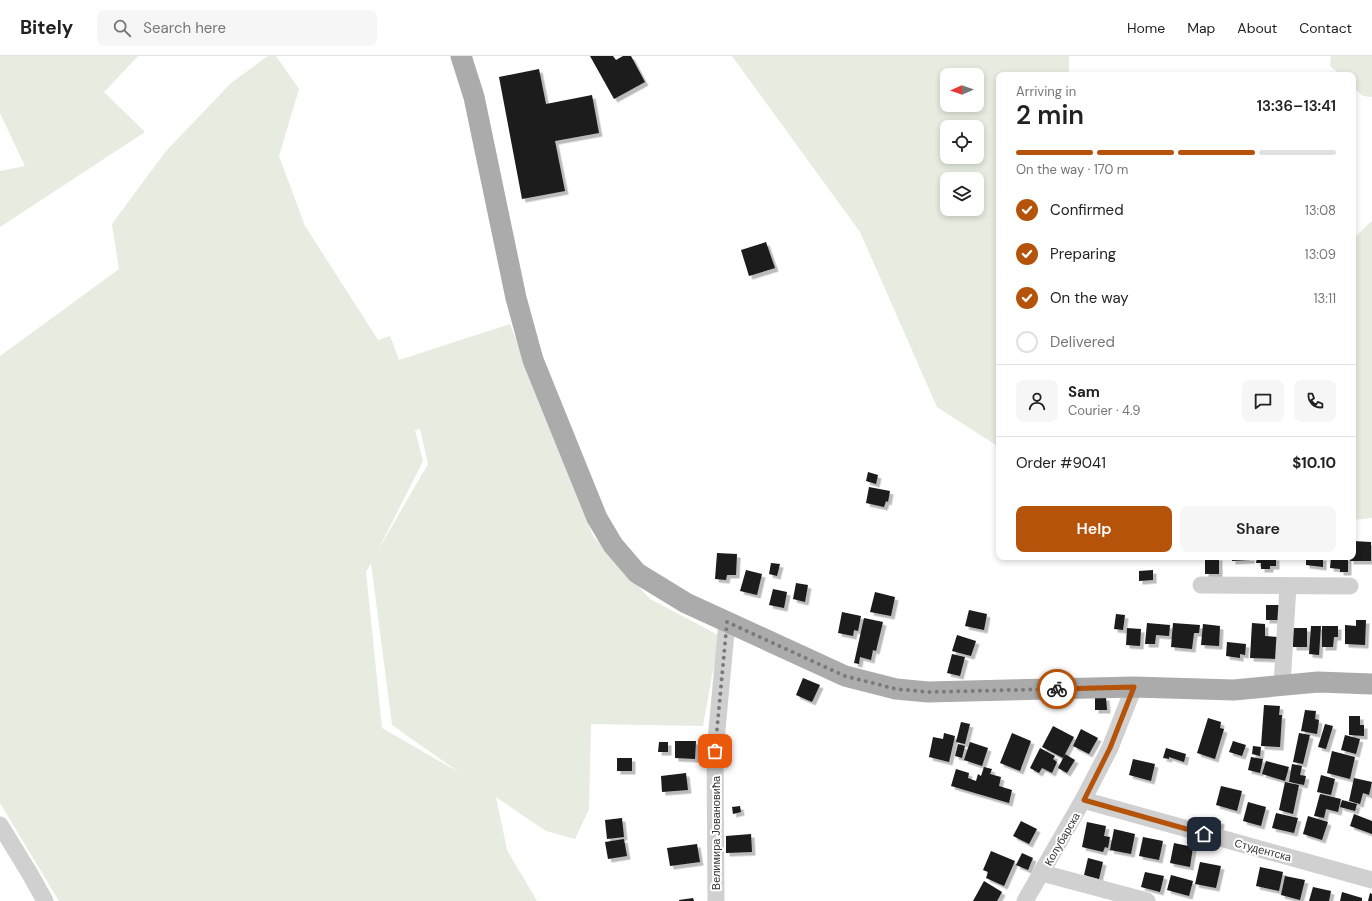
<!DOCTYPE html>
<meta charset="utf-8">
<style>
body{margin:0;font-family:"DM Sans",sans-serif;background:#f6f6f6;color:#222;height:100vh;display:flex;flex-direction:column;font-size:15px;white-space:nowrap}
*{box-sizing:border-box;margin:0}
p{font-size:13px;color:#767676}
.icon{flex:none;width:22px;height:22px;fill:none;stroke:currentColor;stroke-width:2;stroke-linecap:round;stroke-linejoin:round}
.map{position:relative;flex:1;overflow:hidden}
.details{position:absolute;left:996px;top:16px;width:360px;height:488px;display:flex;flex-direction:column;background:#fff;border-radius:8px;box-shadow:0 2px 6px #0003}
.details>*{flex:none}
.needle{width:26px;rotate:268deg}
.fabs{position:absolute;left:940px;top:12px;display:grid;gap:8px}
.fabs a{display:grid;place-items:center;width:44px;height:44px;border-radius:8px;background:#fff;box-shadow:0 2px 6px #0003;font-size:20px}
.pin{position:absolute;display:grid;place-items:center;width:34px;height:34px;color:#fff;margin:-17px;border-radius:8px;box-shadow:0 2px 6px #0006}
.courier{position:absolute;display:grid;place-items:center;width:40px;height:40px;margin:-20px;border:3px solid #b45309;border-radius:50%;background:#fff;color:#222;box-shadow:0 1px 5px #0007}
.head em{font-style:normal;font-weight:600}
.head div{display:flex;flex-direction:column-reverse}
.head{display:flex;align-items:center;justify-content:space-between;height:68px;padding:0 20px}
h1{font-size:26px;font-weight:600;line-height:30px}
.bar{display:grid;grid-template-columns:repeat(4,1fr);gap:6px 4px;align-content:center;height:48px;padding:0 20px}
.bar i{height:5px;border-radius:3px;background:#e0e0e0}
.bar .on{background:#b45309}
.bar p{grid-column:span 4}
.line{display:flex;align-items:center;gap:10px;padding:0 20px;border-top:1px solid #e0e0e0}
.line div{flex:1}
.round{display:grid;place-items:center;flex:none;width:42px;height:42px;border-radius:8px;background:#f6f6f6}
ol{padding:0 20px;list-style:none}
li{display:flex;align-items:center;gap:12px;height:44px}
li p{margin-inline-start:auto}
li .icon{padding:4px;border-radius:50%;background:#b45309;color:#fff;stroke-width:4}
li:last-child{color:#767676}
li i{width:22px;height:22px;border:2px solid #e0e0e0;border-radius:50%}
.cta{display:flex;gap:8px;margin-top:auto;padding:8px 20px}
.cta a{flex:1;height:46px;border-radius:8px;background:#b45309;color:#fff;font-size:16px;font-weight:600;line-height:46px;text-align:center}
.cta a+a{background:#f6f6f6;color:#222}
header{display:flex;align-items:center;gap:24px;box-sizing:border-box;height:56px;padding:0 20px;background:#fff;border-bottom:1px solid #e0e0e0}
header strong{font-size:19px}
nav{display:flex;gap:22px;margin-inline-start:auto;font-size:14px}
.search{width:280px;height:36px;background:#f6f6f6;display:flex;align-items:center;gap:10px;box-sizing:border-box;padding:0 14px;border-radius:8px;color:#767676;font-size:15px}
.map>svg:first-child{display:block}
.green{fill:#e6ecdf;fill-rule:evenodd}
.building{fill:#1a1a1a;filter:url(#shadow)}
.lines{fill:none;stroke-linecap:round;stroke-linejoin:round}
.minor{stroke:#d0d0d0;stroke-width:17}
.major{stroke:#ababab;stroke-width:21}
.done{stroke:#7a7a7a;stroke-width:4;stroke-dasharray:0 7.2}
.route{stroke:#b45309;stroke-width:5}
.labels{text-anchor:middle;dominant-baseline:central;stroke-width:4;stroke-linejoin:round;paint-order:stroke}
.street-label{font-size:11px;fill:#333;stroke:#fff}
</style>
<header>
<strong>Bitely</strong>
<div class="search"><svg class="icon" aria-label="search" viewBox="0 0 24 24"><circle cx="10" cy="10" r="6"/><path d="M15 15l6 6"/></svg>Search here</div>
<nav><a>Home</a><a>Map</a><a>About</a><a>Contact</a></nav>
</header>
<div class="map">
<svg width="1372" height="845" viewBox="0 0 1372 845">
<defs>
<filter id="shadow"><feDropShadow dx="3.5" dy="3.5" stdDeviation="0" flood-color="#0004"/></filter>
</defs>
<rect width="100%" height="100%" fill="#fff"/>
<g class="green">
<path d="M0 0H138L104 36 145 76 0 171V115L25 110 0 57Z"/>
<path d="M268 0H276L299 33 279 100 305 170 378 284 390 280 399 304 510 268 593 480 650 543 722 581 712 619 703 670 591 668 589 753 575 783 546 775 496 741 507 794 537 845H59L0 747V300L119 213 112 168 166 95 231 27ZM420 373 428 408 377 496 423 405 415 374ZM371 507 392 669 460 717 382 672 366 516Z"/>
<path d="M732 0H1069V19H999V391L937 351 860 176ZM947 19H977V49H947ZM947 71H977V101H947ZM947 123H977V153H947Z"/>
<path d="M1331 0H1372V41L1363 40 1353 31V19H1340L1330 10Z"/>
<path d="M1372 165V462L1353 464V183Z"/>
</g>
<g class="building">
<path d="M590 0H613L616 4 623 0H631L645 26 614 43Z"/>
<path d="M539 13 546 48 592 39 599 77 555 85 565 135 522 143 499 21Z"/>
<path d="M766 186 775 212 749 220 741 194Z"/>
<path d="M868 416 878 419 876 428 866 425Z"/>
<path d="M869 431 890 435 888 446 886 445 884 451 866 447Z"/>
<path d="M1353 485 1371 486V505H1350V501H1353Z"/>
<path d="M717 497 737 498 736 519H727L726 524 715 523Z"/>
<rect x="1205" y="501" width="14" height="17"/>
<path d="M1232 501H1251V504L1232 505Z"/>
<path d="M1257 501H1276V510H1270V513H1261V507H1256Z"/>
<path d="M1306 501H1323V511L1306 509Z"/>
<path d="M1331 501H1348V516H1340V513L1330 512Z"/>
<path d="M771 507 780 508 777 520 769 518Z"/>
<path d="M746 514 762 518 757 539 740 535Z"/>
<path d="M1153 514V524L1139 525V515Z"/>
<path d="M796 527 808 529 805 546 793 543Z"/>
<path d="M773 533 787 536 784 552 769 549Z"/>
<path d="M875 536 895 541 891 560 870 556Z"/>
<rect x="1266" y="549" width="15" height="15"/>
<path d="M969 554 987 558 984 574 965 570Z"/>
<path d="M842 556 861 560 858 575 854 574 853 580 838 577Z"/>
<path d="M1116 558 1125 559 1123 574 1114 573Z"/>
<path d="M864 562 883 566 876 595 873 594 871 604 860 601 859 608 854 607Z"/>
<path d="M1356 564H1366L1365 589 1345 588V569L1356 570Z"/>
<path d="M1147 567 1170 569 1169 580 1156 579 1155 588H1145Z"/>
<path d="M1173 567 1200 569 1199 577H1194L1192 593 1171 591Z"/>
<path d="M1252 567 1265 568V580L1278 581 1277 603 1250 602Z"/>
<path d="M1203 568 1220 570 1219 590 1201 589Z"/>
<path d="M1311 570H1321L1319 599 1309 598Z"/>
<path d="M1322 570H1338V581H1334L1333 591H1322Z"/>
<path d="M1127 572 1141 573 1140 590 1126 589Z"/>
<rect x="1293" y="572" width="14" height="19"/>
<path d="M957 579 976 585 971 600 952 595Z"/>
<path d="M1227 586 1246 588 1245 599 1240 598V602L1226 600Z"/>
<path d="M952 598 965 601 960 620 947 617Z"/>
<path d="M803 622 820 629 812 646 796 639Z"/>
<path d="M1106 641 1107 654H1095V642Z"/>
<path d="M1264 649 1280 650 1279 659H1282L1280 691 1261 690Z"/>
<path d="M1305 654 1316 655 1315 663 1319 664 1317 678 1301 675Z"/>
<path d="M1349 660H1360V669H1364V680L1349 679Z"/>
<path d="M1208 662 1221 666 1220 672 1224 673 1215 703 1197 697Z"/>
<path d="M961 666 970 668 965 688 956 686Z"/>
<path d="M1325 668 1333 670 1326 693 1318 691Z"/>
<path d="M1053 670 1074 681 1063 702 1042 691Z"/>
<path d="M1081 673 1098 682 1089 698 1073 690Z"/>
<path d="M944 677 955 680 949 706 929 701 933 681 943 683Z"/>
<path d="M1012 677 1031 685 1020 715 1000 707Z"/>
<path d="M1299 677 1310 679 1303 708 1293 706Z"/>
<path d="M1345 679 1360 683 1356 698 1341 694Z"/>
<path d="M675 685H696L695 703 675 702Z"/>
<path d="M1233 685 1246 689 1242 700 1229 696Z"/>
<path d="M659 686H668V696H658Z"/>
<path d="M970 686 988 692 982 710 964 704Z"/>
<path d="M958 688 965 690 962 702 955 700Z"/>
<path d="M1253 690 1261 691 1260 700 1252 698Z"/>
<path d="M1040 692 1055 700 1053 703 1057 706 1052 717 1042 712 1039 717 1030 712Z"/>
<path d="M1166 692 1186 698 1184 706 1169 701V703L1163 702Z"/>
<path d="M1332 695 1355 701 1350 723 1327 717Z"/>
<path d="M1065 698 1075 704 1067 717 1058 712Z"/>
<path d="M1251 701 1263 703 1260 717 1248 714Z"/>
<rect x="617" y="702" width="15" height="13"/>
<path d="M1133 703 1155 708 1151 725 1129 719Z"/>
<path d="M1266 705 1289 711 1285 725 1262 718Z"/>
<path d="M1292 708 1302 710 1300 719 1306 720 1304 729 1289 726Z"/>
<path d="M984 711 992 713 990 718 1001 721 999 730 1012 734 1009 747 951 730 956 713 969 717 968 722 976 725 978 718 981 720Z"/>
<path d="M686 717 688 734 662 736 661 720Z"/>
<path d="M1321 719 1335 723 1331 739 1317 736Z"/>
<path d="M1354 722 1372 726 1369 739 1363 737 1360 748 1349 745Z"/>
<path d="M1285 726 1299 729 1293 758 1279 754Z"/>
<path d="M1221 730 1242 735 1237 755 1216 749Z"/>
<path d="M1320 738 1341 743 1338 756 1326 753 1324 762 1314 760Z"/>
<path d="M1342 744 1357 748 1355 755 1340 751Z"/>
<path d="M1248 746 1266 751 1261 770 1243 765Z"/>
<path d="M740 750 741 756 733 758 732 751Z"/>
<path d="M1276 757 1298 762 1294 777 1272 772Z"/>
<path d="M1354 758 1372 765V778L1350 770Z"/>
<path d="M1308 760 1328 766 1322 784 1303 778Z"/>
<path d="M622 762 624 781 607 783 605 764Z"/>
<path d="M1210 762 1221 765 1219 775 1207 772Z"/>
<path d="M1021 765 1037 773 1029 788 1013 780Z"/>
<path d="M1087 766 1106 770 1104 780 1110 781 1108 792 1105 791 1103 796 1082 791Z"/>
<path d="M1114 773 1135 778 1131 798 1110 794Z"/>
<path d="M751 778 752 796 726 797V780Z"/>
<path d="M1143 781 1163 785 1159 804 1139 800Z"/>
<path d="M624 783 627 800 608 803 605 786Z"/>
<path d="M1174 787 1193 791 1190 811 1170 807Z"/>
<path d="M697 788 700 806 670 810 667 792Z"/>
<path d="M991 795 1015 805 1004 830 986 822 988 816 983 814Z"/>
<path d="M1022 797 1033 802 1028 814 1016 809Z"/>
<path d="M1088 802 1103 806 1099 823 1084 819Z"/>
<path d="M1200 806 1221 810 1216 832 1195 828Z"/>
<path d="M1260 811 1283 816 1279 835 1256 830Z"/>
<path d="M1145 816 1164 820 1160 836 1141 831Z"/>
<path d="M1171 819 1193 825 1189 840 1167 834Z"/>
<path d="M1285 820 1305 824 1300 844 1281 839Z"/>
<path d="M984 825 1002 836 997 845H973Z"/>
<path d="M1313 831 1331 835 1329 845H1309Z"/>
<path d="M1342 836 1362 842V845H1340Z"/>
<path d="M1370 837 1372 838V845H1368Z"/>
<path d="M693 842 694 845H679V844Z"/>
</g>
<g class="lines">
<g class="minor">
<path d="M1201 529 1350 530"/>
<path d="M1282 629 1288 530"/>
<path d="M1083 744 1372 824"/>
<path d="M0 769 30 818 45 845"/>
<path d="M1042 817 1147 845"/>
<path d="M716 845 715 695 727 566"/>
<path d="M1025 845 1083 744 1110 692 1134 631"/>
</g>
<path class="major" d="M461 0 474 41 516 242 533 304 597 462 613 489 637 517 686 547 845 620 896 633 928 636 1134 631 1234 634 1318 626 1372 628"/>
</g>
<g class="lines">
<path class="done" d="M715 695 727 566 845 620 896 633 928 636 1057 633"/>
<path class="route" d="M1057 633 1134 631 1110 692 1084 744 1204 778"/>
</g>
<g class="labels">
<g class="street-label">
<text transform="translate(716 777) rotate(-90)">Велимира Јовановића</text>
<text transform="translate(1062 783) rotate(-60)">Колубарска</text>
<text transform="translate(1263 794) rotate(15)">Студентска</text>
</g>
</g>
</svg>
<div class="fabs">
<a><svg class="needle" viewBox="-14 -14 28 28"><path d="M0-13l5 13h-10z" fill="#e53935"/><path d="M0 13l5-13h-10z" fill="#767676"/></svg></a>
<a><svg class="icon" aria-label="locate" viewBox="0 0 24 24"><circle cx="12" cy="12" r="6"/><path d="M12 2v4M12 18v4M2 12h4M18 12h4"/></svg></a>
<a><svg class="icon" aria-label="layers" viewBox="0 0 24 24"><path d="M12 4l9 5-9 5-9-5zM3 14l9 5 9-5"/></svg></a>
</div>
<div class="pin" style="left:715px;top:695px;background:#ea580c"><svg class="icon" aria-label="bag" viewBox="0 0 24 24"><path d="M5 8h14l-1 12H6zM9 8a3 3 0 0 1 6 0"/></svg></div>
<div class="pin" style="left:1204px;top:778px;background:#1f2937"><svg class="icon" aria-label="home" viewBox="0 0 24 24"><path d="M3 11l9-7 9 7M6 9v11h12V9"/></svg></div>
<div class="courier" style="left:1057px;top:633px"><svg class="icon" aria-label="bike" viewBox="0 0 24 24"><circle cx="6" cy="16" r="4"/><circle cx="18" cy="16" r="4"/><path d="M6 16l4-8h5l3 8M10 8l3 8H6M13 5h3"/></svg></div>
<section class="details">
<div class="head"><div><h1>2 min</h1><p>Arriving in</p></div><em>13:36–13:41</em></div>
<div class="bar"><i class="on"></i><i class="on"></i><i class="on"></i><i></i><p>On the way · 170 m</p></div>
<ol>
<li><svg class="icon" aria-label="check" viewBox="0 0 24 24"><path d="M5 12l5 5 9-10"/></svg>Confirmed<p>13:08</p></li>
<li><svg class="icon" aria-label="check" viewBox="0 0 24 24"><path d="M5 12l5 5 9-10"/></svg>Preparing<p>13:09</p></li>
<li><svg class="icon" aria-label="check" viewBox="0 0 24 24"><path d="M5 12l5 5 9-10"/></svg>On the way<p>13:11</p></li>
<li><i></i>Delivered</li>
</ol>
<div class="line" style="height:72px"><a class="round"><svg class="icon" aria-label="person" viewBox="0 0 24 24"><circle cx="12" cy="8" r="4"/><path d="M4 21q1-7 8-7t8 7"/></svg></a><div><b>Sam</b><p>Courier · 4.9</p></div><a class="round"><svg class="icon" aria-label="chat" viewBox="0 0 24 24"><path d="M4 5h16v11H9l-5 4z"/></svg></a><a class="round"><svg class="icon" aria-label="phone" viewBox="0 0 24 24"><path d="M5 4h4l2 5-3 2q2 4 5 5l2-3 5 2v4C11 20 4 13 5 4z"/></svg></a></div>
<div class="line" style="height:52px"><div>Order #9041</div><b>$10.10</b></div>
<div class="cta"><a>Help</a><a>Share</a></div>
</section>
</div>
